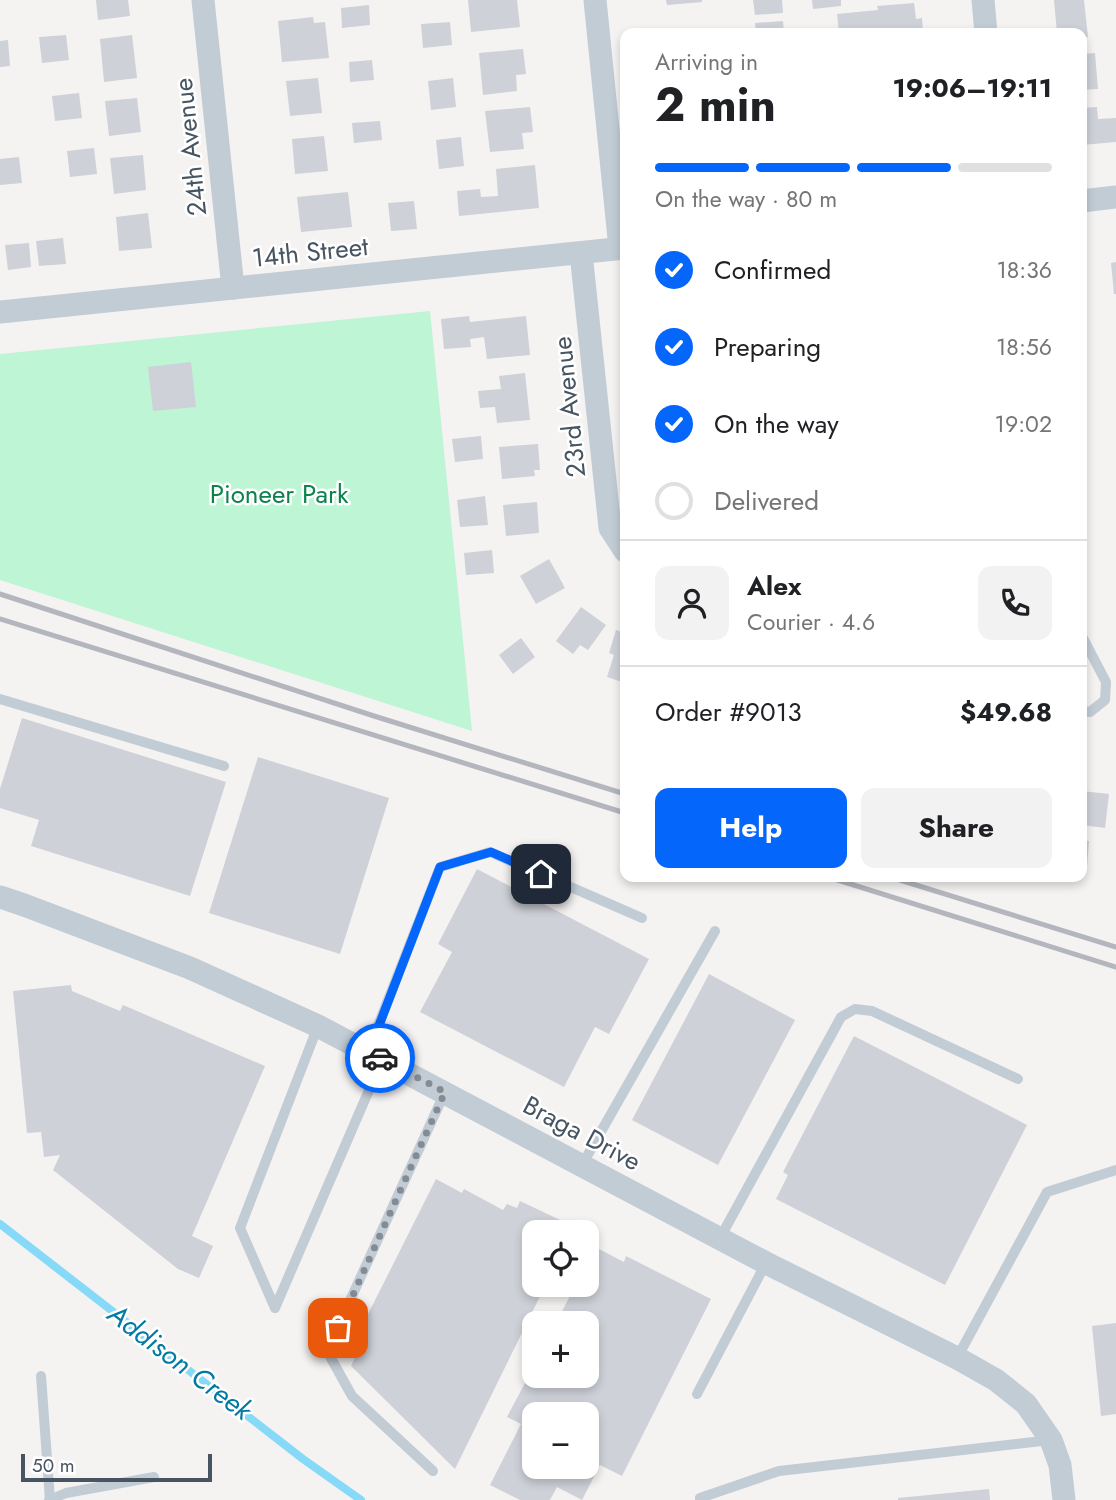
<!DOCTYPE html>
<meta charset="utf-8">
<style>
body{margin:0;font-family:Jost,sans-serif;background:#f2f2f2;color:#202124;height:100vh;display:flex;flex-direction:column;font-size:26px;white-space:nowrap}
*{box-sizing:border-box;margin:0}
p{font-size:23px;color:#757577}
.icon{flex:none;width:38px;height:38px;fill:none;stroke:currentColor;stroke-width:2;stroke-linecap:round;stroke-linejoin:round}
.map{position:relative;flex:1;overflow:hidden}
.side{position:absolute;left:620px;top:28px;width:467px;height:854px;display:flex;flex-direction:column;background:#fff;border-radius:14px;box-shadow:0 4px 10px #0003}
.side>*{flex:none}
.controls{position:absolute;left:522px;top:1220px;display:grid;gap:14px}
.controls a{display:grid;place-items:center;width:77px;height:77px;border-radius:14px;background:#fff;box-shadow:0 4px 10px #0003;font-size:35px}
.scale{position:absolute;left:21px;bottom:18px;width:191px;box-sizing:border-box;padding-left:7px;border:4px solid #475462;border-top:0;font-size:19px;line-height:24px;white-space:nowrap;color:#475462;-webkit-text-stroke:5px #fff;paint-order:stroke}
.pin{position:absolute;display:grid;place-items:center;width:60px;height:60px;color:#fff;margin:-30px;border-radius:14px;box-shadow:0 4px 10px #0006}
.courier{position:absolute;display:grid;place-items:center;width:70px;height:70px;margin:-35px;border:5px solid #0566fb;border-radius:50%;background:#fff;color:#222;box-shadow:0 2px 9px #0007}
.overview em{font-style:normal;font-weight:700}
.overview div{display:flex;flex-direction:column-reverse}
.overview{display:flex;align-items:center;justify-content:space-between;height:119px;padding:0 35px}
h1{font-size:46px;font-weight:700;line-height:52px}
.bar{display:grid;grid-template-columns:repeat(4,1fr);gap:10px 7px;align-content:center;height:84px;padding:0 35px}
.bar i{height:9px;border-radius:5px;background:#e0e0e0}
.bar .on{background:#0566fb}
.bar p{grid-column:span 4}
.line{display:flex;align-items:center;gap:18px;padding:0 35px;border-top:2px solid #e0e0e0}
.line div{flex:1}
.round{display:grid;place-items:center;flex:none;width:74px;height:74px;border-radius:14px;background:#f2f2f2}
ol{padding:0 35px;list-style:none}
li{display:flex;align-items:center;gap:21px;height:77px}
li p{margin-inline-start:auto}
li .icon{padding:7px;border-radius:50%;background:#0566fb;color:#fff;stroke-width:4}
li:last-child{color:#757577}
li i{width:38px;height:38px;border:4px solid #e0e0e0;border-radius:50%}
.button{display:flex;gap:14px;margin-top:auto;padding:14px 35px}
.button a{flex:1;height:80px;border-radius:14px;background:#0566fb;color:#fff;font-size:28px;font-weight:700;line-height:80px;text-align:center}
.button a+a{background:#f2f2f2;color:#202124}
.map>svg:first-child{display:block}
.green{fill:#bdf5d5}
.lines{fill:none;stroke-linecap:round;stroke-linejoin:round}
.stream{stroke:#86daf7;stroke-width:8}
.building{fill:#ced1d8;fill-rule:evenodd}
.lane{stroke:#c2ccd5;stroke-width:10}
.street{stroke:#c2ccd5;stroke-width:23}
.rail{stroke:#b3b7bd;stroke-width:5}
.done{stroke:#848b94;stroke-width:7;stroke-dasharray:0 12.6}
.route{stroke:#0566fb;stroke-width:9}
.labels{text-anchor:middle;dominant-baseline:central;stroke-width:5;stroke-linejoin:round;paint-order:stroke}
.street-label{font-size:26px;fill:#475462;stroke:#fff}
.park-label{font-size:26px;fill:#0c824d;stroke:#fff}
.water-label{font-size:28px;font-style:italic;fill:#037aa3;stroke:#fff}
</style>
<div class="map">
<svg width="1116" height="1500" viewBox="0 0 1116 1500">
<rect width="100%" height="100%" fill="#f5f2f2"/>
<path class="green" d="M430 311 472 731 0 580V354Z"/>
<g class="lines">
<path class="stream" d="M0 1224 303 1459 361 1500"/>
</g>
<g class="building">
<path d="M96 0H128L130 16 98 20Z"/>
<path d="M468 0H517L520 27 471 32Z"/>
<path d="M666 0H702V2L667 5Z"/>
<path d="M753 0H782L783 13 755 15Z"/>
<path d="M812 0H841V6L813 9Z"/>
<path d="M1054 0H1084L1088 37 1082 38V33H1057Z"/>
<path d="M914 3 916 19 922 18 923 33H878V29H872V33H839L837 14 878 10 877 6Z"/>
<path d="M369 5 370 25 342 28 341 8Z"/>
<path d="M313 17 314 23 325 22 329 58 282 62 278 21Z"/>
<path d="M783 21 784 33H756L755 23Z"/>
<path d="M450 22 452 45 423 48 421 24Z"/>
<path d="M66 35 69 60 42 63 39 37Z"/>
<path d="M132 35 137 78 104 82 100 39Z"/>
<path d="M8 40 10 66 0 67V41Z"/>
<path d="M523 49 526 74 516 75 517 91 483 95 479 53Z"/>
<path d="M1095 53 1098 89 1082 90V54Z"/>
<path d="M372 60 374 80 350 82 349 62Z"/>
<path d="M318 78 322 113 290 116 286 81Z"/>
<path d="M453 78 456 107 431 110 428 81Z"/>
<path d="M79 93 82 118 55 121 52 96Z"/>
<path d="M137 98 141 132 109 136 105 101Z"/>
<path d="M530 107 533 132 522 133 524 149 490 152 485 111Z"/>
<path d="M1097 107 1098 119 1116 118V142L1082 145V108Z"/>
<path d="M380 121 382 140 354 143 352 123Z"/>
<path d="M324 136 328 171 295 174 292 139Z"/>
<path d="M461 137 464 166 439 169 436 140Z"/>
<path d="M94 148 97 174 70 177 67 151Z"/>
<path d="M143 155 146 190 114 194 110 158Z"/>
<path d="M19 157 22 183 0 185V159Z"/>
<path d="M535 165 539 208 459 216 457 191 480 189 481 197 498 196 496 169Z"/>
<path d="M348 192 352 227 301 232 297 197Z"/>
<path d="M414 201 417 229 391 231 388 203Z"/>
<path d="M148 213 152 248 119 251 116 217Z"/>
<path d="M63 238 66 264 39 266 36 241Z"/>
<path d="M29 243 31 267 8 270 5 245Z"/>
<path d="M1116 262V294H1114L1111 263Z"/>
<path d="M469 316 470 322 526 316 530 355 487 359 484 337 470 339 471 347 444 349 441 319Z"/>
<path d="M191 362 196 407 153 411 148 367Z"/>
<path d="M525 373 530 420 497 423 495 407 480 408 478 391 501 389 499 376Z"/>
<path d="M481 436 483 459 455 462 452 439Z"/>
<path d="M538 444 540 470H534L535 476 502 479 499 447Z"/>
<path d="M485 496 488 525 460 527 457 500Z"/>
<path d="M537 502 539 533 506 536 503 505Z"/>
<path d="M492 550 494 573 466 575 464 553Z"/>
<path d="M549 559 565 588 536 604 520 576Z"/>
<path d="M581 607 606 625 588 650 580 645 573 654 556 641Z"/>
<path d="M616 630 625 633V683L607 677 614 655 609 653Z"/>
<path d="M521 638 535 657 513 674 499 655Z"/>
<path d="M22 718 226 782 190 896 31 846 39 820 0 808V789Z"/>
<path d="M258 757 389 798 340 954 209 913Z"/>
<path d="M1082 791 1109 794 1105 828 1082 825Z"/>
<path d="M1082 840 1089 841 1087 867H1082Z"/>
<path d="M477 869 649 959 609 1034 595 1027 564 1087 420 1012 452 952 438 944Z"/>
<path d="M709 974 795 1020 718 1165 632 1120Z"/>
<path d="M71 985 72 991 120 1011 123 1005 265 1066 192 1236 213 1246 199 1278 178 1269 53 1170 60 1155 44 1157 41 1132 27 1133 13 991Z"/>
<path d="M854 1036 1027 1125 945 1285 776 1199 788 1175 783 1172Z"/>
<path d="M436 1179 462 1193 464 1189 503 1210 507 1204 517 1208 520 1201 575 1227 572 1232H534V1284H546L455 1469 351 1366 364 1337 358 1334Z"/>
<path d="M595 1247 624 1262 626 1256 711 1299 622 1476 600 1465 582 1500 557 1487 550 1500H520L490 1485 521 1424 507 1417 534 1366V1376H586V1323H556L576 1284H586V1264ZM534 1414H586V1466H534Z"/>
<path d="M1116 1323V1414L1101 1416 1092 1326Z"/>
<path d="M989 1489 990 1500H898V1498Z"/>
</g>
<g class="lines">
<g class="lane">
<path d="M1082 636 1106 682 1105 700 1090 712 1082 711"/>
<path d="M0 699 224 766"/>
<path d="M368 1051 440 867 490 852 642 918"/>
<path d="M582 1165 715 931"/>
<path d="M720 1238 841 1017 855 1009 872 1011 1018 1079"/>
<path d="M275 1308 240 1228 318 1026"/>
<path d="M275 1308 382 1060"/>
<path d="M957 1358 1047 1192 1116 1170"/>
<path d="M41 1376 50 1500"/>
<path d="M697 1394 766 1263"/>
<path d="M433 1471 352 1396 327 1351 445 1092"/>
<path d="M49 1500 66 1493 154 1477"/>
<path d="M700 1500V1498L779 1471 1051 1440"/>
</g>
<g class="street">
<path d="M203 0 233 288"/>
<path d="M595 0 620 248"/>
<path d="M983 0 986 33"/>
<path d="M1082 201 1116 197"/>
<path d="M581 253 610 528 625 551"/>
<path d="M0 312 625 248"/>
<path d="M0 897 24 905 190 968 318 1026 766 1263 957 1358 996 1380 1026 1404 1051 1440 1060 1465 1064 1500"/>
</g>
<g class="rail">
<path d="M0 594 374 716 625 794"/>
<path d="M0 619 625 813"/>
<path d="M828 877 1116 967"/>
<path d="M890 877 1116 947"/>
</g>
</g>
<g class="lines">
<path class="done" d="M338 1328 445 1092 380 1058"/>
<path class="route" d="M380 1058 368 1051 378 1028 440 867 491 852 541 874"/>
</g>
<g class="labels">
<g class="street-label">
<text transform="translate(190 147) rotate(-96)">24th Avenue</text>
<text transform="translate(310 252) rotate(-6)">14th Street</text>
<text transform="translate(569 407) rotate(-96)">23rd Avenue</text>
<text transform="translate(582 1133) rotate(28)">Braga Drive</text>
</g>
<g class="park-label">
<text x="279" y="494">Pioneer Park</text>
</g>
<g class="water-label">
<text transform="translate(180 1362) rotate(37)">Addison Creek</text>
</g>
</g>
</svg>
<div class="controls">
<a><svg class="icon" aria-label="locate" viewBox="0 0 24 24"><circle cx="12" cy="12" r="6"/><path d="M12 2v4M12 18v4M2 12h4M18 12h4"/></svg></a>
<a>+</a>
<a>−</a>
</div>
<div class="scale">50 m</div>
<div class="pin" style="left:338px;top:1328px;background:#ea580c"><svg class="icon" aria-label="bag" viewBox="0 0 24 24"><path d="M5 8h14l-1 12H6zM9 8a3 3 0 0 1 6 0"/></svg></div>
<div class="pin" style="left:541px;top:874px;background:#1f2937"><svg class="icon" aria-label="home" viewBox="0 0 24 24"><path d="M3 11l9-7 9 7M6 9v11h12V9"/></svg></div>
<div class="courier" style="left:380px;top:1058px"><svg class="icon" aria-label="car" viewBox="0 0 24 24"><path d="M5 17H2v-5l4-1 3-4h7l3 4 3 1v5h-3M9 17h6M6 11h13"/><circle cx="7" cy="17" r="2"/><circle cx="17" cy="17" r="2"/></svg></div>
<section class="side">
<div class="overview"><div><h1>2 min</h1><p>Arriving in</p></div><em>19:06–19:11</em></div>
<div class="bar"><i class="on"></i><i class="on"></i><i class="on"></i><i></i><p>On the way · 80 m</p></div>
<ol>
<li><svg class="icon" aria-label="check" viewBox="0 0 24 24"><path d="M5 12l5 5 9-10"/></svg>Confirmed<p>18:36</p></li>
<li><svg class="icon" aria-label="check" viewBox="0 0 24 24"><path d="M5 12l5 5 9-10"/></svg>Preparing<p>18:56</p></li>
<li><svg class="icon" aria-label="check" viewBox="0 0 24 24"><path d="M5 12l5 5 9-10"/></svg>On the way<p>19:02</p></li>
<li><i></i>Delivered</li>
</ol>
<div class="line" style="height:126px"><a class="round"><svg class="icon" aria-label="person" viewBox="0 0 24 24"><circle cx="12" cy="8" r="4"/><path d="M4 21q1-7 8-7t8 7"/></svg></a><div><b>Alex</b><p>Courier · 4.6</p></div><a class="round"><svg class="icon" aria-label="phone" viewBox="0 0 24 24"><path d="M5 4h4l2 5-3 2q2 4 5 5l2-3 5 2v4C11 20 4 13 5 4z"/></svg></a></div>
<div class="line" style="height:91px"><div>Order #9013</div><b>$49.68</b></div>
<div class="button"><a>Help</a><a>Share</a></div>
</section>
</div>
